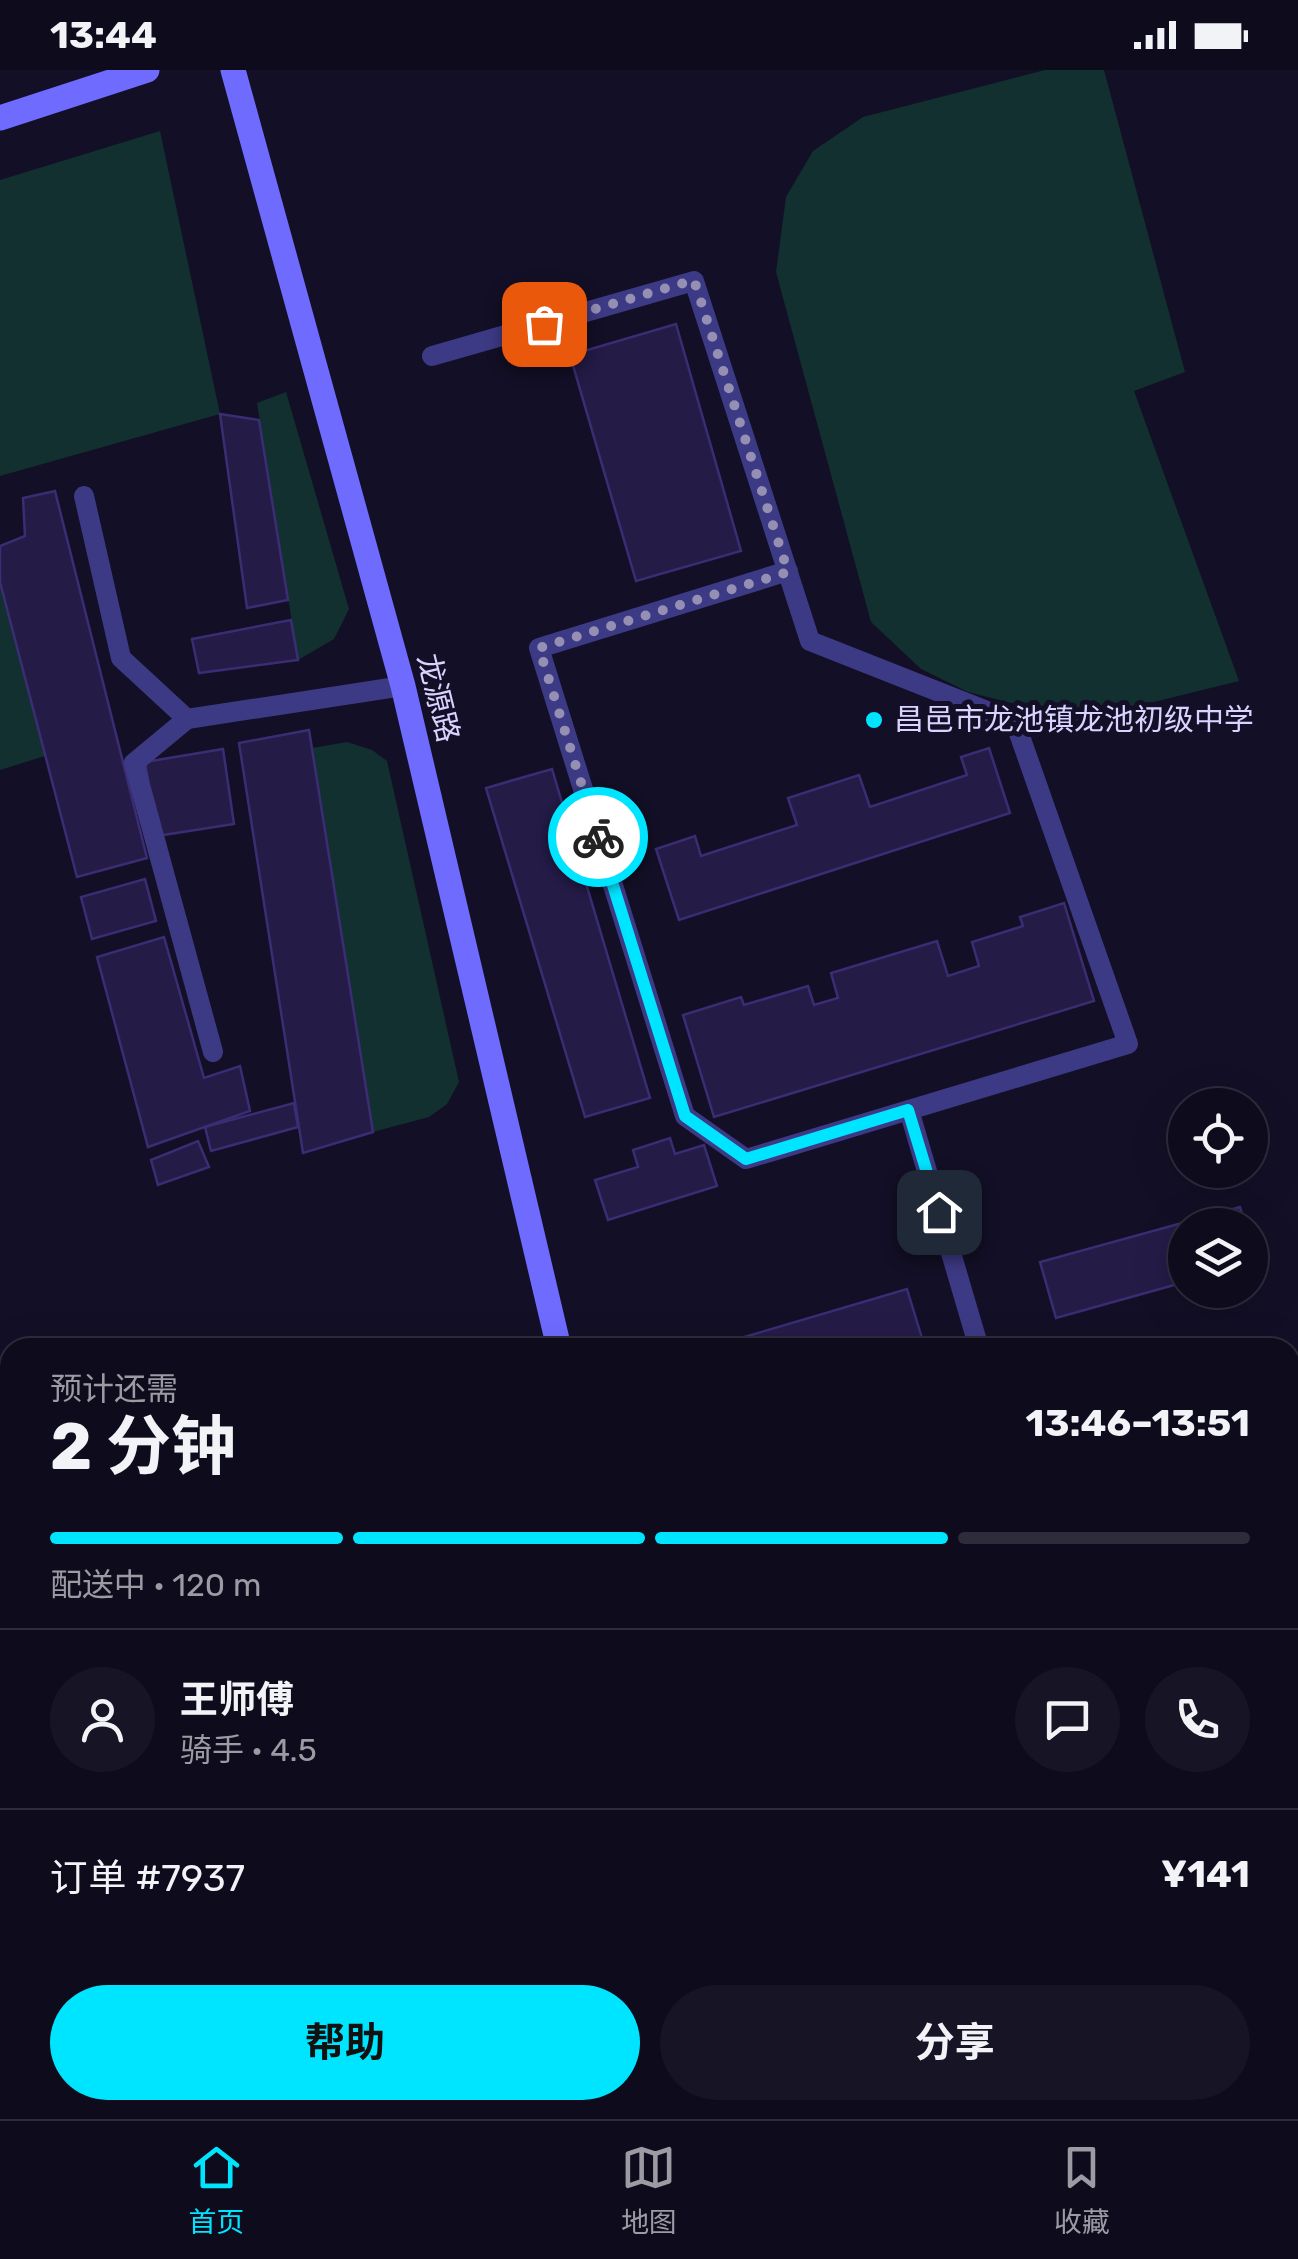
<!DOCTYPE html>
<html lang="zh">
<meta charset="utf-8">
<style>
body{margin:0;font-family:Rubik,"Noto Sans SC",sans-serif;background:#171425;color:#f1f3f6;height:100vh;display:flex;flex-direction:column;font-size:38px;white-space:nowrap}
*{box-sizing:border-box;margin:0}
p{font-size:32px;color:#9b9ba3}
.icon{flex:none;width:55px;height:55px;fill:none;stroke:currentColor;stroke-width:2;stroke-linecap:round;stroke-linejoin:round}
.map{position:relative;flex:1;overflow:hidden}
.side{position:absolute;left:0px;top:1268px;width:1300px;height:782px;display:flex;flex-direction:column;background:#0e0b1c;border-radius:30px 30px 0 0;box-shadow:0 10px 40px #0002,0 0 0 2px #2e2b3b}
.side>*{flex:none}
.controls{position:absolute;left:1168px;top:1018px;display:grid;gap:20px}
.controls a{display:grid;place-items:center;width:100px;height:100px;border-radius:50%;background:#0e0b1c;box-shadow:0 10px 40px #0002,0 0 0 2px #2e2b3b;font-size:50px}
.pin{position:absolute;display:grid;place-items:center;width:85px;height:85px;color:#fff;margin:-42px;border-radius:20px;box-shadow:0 5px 15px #0006}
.courier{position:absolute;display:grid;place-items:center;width:100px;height:100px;margin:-50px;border:8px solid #00e5ff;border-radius:50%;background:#fff;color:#222;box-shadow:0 2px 12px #0007}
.overview em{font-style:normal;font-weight:700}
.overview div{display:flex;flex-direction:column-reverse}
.overview{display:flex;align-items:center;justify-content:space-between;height:170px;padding:0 50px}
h1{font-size:65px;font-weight:700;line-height:75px}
.bar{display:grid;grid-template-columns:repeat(4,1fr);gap:15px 10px;align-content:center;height:120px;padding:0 50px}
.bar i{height:12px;border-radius:8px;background:#2e2b3b}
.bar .on{background:#00e5ff}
.bar p{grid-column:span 4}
.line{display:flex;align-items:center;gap:25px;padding:0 50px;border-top:2px solid #2e2b3b}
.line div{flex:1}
.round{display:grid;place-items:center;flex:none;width:105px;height:105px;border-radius:52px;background:#171425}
.cta{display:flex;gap:20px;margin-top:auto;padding:20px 50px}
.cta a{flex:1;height:115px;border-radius:60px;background:#00e5ff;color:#111;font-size:40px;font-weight:700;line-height:115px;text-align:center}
.cta a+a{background:#171425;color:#f1f3f6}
.status{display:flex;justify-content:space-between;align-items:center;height:70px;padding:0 50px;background:#0e0b1c;direction:ltr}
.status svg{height:28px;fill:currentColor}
.menu{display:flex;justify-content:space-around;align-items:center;height:140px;border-top:2px solid #2e2b3b;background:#0e0b1c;font-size:28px;color:#9b9ba3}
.menu a{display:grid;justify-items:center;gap:5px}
.menu .on{color:#00e5ff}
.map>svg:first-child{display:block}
.green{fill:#12302f}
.building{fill:#241b47;stroke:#3b2d73;stroke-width:2.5}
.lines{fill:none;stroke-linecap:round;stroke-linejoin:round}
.lane{stroke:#3d3a85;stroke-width:20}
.street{stroke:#3d3a85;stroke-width:25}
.secondary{stroke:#6f6bff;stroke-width:25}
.done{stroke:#948fb3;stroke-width:10;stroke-dasharray:0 18}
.route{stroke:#00e5ff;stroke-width:12}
.poi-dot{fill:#00e5ff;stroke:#130f26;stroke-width:4}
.labels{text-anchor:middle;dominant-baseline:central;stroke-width:10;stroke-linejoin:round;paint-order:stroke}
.street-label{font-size:30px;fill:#d9d4ff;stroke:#130f26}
.poi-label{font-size:30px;fill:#d9d4ff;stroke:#130f26;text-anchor:start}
</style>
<div class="status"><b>13:44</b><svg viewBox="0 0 49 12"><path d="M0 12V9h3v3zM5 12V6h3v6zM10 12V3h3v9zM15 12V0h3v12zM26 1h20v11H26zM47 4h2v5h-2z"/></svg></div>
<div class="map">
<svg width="1298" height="2049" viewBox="0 0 1298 2049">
<rect width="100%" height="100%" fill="#130f26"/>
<g class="green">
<path d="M1045 0H1104L1185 302 1134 321 1239 611 1036 661 1019 635 968 622 921 599 871 552 776 202 786 127 813 81 863 47Z"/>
<path d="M160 61 220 344 0 406V110Z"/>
<path d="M286 322 349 539 334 569 298 590 257 333Z"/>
<path d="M0 513 45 686 0 700Z"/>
<path d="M347 672 372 680 387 691 459 1012 447 1034 429 1047 373 1062 312 678Z"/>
<path d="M163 2040H773L776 2049H165Z"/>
</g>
<g class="building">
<path d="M676 254 741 481 636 511 570 285Z"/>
<path d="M220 344 259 350 288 530 247 538Z"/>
<path d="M55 421 147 788 77 807 0 512V476L25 466 23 428Z"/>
<path d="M291 550 298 590 199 603 192 569Z"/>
<path d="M309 660 373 1062 303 1083 239 673Z"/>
<path d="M989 678 1010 743 679 850 656 779 695 766 701 786 797 755 788 728 859 705 870 737 967 705 961 687Z"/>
<path d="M223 679 234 754 157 766 145 692Z"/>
<path d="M552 699 650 1028 585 1047 486 718Z"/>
<path d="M145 809 156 851 92 869 81 827Z"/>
<path d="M1064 833 1094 931 714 1047 683 945 741 927 744 935 808 916 814 935 838 928 831 903 937 871 948 906 979 896 972 872 1023 856 1020 847Z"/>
<path d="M164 867 204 1008 240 996 250 1041 148 1077 97 887Z"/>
<path d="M294 1033 298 1057 211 1081 205 1057Z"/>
<path d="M670 1068 675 1084 704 1075 717 1116 608 1150 595 1110 638 1097 633 1080Z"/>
<path d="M198 1071 209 1097 158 1115 151 1090Z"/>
<path d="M1240 1137 1245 1155H1185V1212L1056 1248 1040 1192Z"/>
<path d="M907 1219 925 1278H707Z"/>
<path d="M0 1816 10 1853V1856L0 1859Z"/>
</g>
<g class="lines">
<g class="lane">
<path d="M432 286 694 211 810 571 1015 652 1128 974 746 1089 685 1046 539 578 788 501"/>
<path d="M84 426 121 588 187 649 403 616"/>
<path d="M187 649 134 693 213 982"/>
<path d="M909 1040 979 1278"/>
<path d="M1290 1735 1298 1733"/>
</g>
<path class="street" d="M1290 1848 1298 1883"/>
<g class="secondary">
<path d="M233 0 403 616 559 1278"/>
<path d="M0 48 147 0"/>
<path d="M1290 1322 1298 1321"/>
<path d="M0 1637 10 1671"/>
<path d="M116 2040 119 2049"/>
<path d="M825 2040 828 2049"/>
</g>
</g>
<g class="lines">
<path class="done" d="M544 254 694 210 788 502 539 578 598 767"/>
<path class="route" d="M598 767 685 1046 746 1089 908 1040 939 1142"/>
</g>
<circle class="poi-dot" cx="874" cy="650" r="10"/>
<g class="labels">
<g class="street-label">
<text transform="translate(438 628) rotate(76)">龙源路</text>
</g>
<g class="poi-label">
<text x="894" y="650">昌邑市龙池镇龙池初级中学</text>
</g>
</g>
</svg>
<div class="controls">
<a><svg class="icon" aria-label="locate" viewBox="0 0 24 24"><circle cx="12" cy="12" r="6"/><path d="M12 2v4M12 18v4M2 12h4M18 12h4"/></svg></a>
<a><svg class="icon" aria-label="layers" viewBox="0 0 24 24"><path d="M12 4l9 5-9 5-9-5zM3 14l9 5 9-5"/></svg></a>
</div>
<div class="pin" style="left:544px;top:254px;background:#ea580c"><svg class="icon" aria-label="bag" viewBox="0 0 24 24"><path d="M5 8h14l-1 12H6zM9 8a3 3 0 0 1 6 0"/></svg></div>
<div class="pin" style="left:939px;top:1142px;background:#1f2937"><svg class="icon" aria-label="home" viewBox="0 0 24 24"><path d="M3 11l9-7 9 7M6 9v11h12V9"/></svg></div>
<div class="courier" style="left:598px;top:767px"><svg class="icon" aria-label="bike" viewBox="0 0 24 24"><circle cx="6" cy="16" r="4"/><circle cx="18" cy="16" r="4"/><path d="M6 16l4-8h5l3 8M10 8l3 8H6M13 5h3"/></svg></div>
<section class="side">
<div class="overview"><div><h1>2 分钟</h1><p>预计还需</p></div><em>13:46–13:51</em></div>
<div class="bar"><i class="on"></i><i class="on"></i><i class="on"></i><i></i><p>配送中 · 120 m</p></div>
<div class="line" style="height:180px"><a class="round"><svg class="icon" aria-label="person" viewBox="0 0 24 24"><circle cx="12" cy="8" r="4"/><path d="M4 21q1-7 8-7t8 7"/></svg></a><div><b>王师傅</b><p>骑手 · 4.5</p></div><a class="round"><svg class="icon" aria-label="chat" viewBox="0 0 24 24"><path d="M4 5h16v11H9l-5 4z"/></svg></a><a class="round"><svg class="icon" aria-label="phone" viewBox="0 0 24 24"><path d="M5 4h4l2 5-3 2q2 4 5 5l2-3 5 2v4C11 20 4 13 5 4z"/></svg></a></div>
<div class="line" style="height:130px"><div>订单 #7937</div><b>¥141</b></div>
<div class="cta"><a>帮助</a><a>分享</a></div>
</section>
</div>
<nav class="menu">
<a class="on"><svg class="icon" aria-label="home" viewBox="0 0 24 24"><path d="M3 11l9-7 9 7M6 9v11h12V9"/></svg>首页</a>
<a><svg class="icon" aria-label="map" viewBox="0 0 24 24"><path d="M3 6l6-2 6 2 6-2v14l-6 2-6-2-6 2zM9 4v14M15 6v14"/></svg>地图</a>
<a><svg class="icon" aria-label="saved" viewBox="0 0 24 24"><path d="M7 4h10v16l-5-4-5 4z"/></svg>收藏</a>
</nav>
